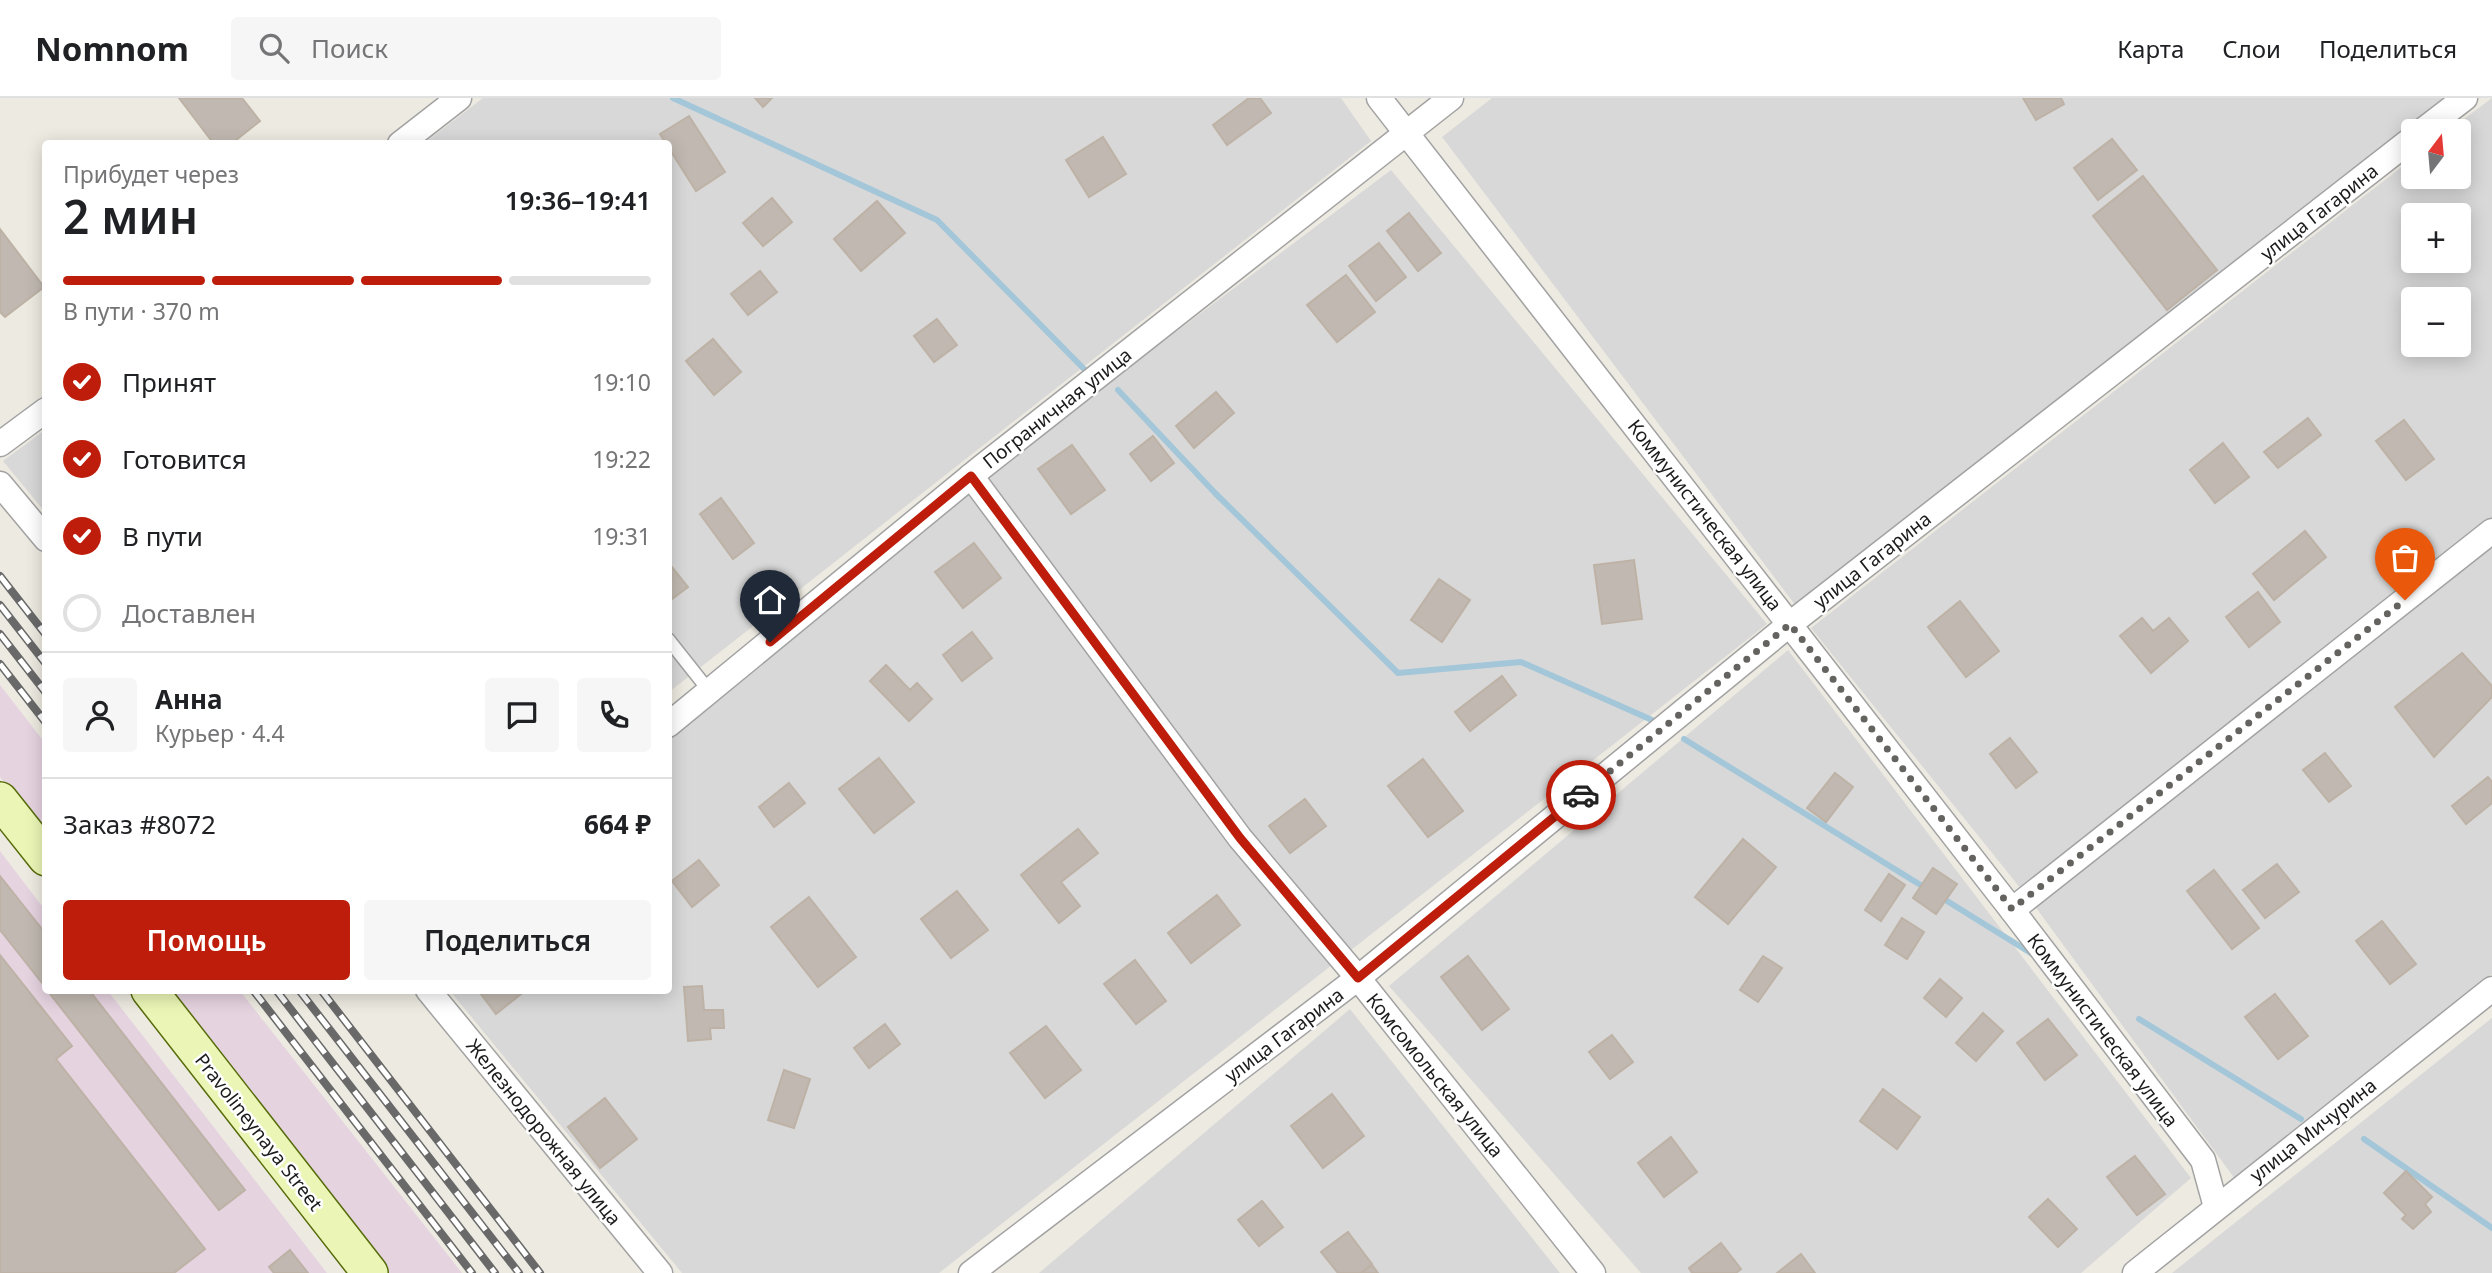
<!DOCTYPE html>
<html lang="ru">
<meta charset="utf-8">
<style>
body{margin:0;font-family:"Noto Sans",sans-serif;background:#f6f6f6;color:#202124;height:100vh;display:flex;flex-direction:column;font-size:26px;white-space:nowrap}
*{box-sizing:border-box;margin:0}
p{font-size:23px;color:#757577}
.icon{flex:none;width:38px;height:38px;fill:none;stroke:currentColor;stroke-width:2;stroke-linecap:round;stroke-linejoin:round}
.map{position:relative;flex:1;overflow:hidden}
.drawer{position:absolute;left:42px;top:42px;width:630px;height:854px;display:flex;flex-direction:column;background:#fff;border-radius:7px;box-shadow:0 4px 18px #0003}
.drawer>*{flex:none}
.needle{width:46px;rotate:16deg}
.buttons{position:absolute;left:2401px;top:21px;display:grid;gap:14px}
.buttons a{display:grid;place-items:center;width:70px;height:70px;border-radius:7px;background:#fff;box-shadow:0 4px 18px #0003;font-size:35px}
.pin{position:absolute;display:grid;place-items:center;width:60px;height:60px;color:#fff;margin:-72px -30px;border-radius:50% 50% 50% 0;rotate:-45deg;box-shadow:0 0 7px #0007}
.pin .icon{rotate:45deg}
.courier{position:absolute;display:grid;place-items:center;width:70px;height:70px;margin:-35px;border:5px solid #bd1d0a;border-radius:50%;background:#fff;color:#222;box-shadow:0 2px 9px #0007}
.overview em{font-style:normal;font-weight:600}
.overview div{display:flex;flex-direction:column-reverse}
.overview{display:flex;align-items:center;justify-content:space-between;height:119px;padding:0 21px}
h1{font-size:46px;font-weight:600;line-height:52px}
.bar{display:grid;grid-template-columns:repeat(4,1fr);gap:10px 7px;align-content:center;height:84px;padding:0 21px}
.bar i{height:9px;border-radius:5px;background:#e0e0e0}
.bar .current{background:#bd1d0a}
.bar p{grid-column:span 4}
.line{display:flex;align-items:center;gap:18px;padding:0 21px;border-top:2px solid #e0e0e0}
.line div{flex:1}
.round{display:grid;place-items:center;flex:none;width:74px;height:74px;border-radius:7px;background:#f6f6f6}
ol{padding:0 21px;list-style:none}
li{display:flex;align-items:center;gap:21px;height:77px}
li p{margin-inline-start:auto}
li .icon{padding:7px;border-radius:50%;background:#bd1d0a;color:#fff;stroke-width:4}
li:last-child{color:#757577}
li i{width:38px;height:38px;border:4px solid #e0e0e0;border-radius:50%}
.action{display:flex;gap:14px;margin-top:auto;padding:14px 21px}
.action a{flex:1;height:80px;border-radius:7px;background:#bd1d0a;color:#fff;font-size:28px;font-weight:600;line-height:80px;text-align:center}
.action a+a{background:#f6f6f6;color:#202124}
header{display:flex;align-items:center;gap:42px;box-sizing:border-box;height:98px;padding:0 35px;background:#fff;border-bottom:2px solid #e0e0e0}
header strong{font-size:33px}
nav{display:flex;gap:38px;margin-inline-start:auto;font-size:24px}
.search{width:490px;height:63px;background:#f6f6f6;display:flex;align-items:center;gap:18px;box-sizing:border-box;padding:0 24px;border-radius:7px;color:#757577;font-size:26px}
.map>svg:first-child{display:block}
.residential{fill:#d9d8d8;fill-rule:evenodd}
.industrial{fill:#e5d3e0}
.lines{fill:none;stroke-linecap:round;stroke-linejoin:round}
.stream{stroke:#a3c7d9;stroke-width:6}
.building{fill:#c1b9b1;stroke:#bdb2a5;stroke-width:2}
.lane-casing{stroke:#a2a2a2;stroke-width:15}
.street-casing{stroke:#a2a2a2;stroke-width:27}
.secondary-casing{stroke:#566b0a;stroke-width:38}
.lane{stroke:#fff;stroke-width:12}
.street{stroke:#fff;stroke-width:24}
.secondary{stroke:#ebf6b6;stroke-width:35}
.rail-casing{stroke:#696969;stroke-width:8}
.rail{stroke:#fff;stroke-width:5;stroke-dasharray:16;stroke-linecap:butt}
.done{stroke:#646360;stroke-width:7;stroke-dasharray:0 12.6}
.route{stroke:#bd1d0a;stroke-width:9}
.labels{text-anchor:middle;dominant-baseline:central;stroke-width:5;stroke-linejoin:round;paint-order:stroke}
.street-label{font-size:19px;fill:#1b1b1b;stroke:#fff}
</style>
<header>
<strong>Nomnom</strong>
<div class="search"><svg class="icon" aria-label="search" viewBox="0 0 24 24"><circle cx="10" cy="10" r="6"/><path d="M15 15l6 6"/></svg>Поиск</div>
<nav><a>Карта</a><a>Слои</a><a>Поделиться</a></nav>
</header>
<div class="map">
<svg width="2492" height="1175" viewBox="0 0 2492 1175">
<rect width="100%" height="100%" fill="#edeae1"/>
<g class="residential">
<path d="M483 0H1341L1371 43 669 594 668 46H423Z"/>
<path d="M1492 0H2444L1796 508 1442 39Z"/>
<path d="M2492 0V876L2235 1081 2034 807 1811 530 2413 60V79H2459V33H2448ZM2413 117H2459V163H2413ZM2413 201H2459V247H2413Z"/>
<path d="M1391 72 1767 526 939 1175H682L450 893 668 892 669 639 991 373Z"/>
<path d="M45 332V414L3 363Z"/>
<path d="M1788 552 2191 1080 2081 1175H1641L1389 888Z"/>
<path d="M1350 911 1560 1175H1039Z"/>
<path d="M2492 920V1175H2172Z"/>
</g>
<g class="industrial">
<path d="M0 587 45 645V737L0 679Z"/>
<path d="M0 753 45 812 46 892 108 893 327 1175H0Z"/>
<path d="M166 893H240L462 1175H386Z"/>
</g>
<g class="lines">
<g class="stream">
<path d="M673 0 937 122 1086 273"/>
<path d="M1118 292 1216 396 1398 575 1521 564 1652 622"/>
<path d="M1684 641 1927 791"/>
<path d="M1939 798 2034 857"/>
<path d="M2139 921 2301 1021"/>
<path d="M2364 1041 2492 1130"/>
</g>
</g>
<g class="building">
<path d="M179 0H242L260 23 231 46H214Z"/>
<path d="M755 0H772L763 9Z"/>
<path d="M1249 0H1260L1271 15 1227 47 1213 27Z"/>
<path d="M2023 0H2061L2064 6 2036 22Z"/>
<path d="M689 18 725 74 696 93 660 36Z"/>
<path d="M1103 39 1126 76 1089 99 1066 62Z"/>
<path d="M2112 41 2137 72 2098 102 2074 70Z"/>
<path d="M2143 78 2217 172 2167 212 2093 118Z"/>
<path d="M772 100 792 124 763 148 743 125Z"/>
<path d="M877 103 905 135 861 173 834 141Z"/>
<path d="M1409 115 1441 155 1418 173 1387 133Z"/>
<path d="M0 131 44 189 5 219 0 214Z"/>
<path d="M1379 145 1406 179 1376 203 1349 168Z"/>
<path d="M760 173 777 194 748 217 731 196Z"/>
<path d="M1346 177 1375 214 1337 244 1307 207Z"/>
<path d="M937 221 957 247 934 264 914 238Z"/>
<path d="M713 241 741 274 714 297 686 263Z"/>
<path d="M1216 294 1234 315 1194 350 1176 328Z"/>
<path d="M2308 320 2321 337 2278 370 2264 354Z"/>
<path d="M2404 322 2434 361 2406 382 2376 343Z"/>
<path d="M1153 338 1174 365 1151 383 1130 356Z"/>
<path d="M2223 345 2249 379 2215 405 2190 372Z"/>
<path d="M1072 347 1105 392 1071 416 1038 371Z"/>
<path d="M721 400 754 445 733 461 700 416Z"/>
<path d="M2305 433 2326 459 2274 502 2253 476Z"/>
<path d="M974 445 1001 480 963 510 935 474Z"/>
<path d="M1634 462 1642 521 1602 526 1594 467Z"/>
<path d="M672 469 688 489 668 504V471Z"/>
<path d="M1439 481 1470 502 1442 544 1411 522Z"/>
<path d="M2258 494 2280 524 2249 549 2226 519Z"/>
<path d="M1960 503 1999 553 1966 579 1928 529Z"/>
<path d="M2142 520 2153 533 2169 520 2188 543 2151 575 2120 538Z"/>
<path d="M972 534 992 560 962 583 943 557Z"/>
<path d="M2462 555 2492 588V599L2434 659 2395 609Z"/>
<path d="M886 567 910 592 917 585 932 601 909 623 870 583Z"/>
<path d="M1502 578 1516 597 1470 633 1455 614Z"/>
<path d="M2010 640 2037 674 2016 690 1990 656Z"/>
<path d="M2325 655 2351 688 2329 704 2303 672Z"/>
<path d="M879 660 914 704 874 735 839 691Z"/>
<path d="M1423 661 1463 713 1428 739 1388 688Z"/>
<path d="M1835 675 1853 689 1826 724 1807 710Z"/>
<path d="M2488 679 2492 684V705L2466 726 2452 708Z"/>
<path d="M789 685 805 705 774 729 759 709Z"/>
<path d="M1305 701 1326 728 1290 755 1269 728Z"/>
<path d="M1078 731 1098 755 1061 784 1080 808 1059 825 1021 777Z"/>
<path d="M1743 741 1776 769 1728 826 1695 799Z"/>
<path d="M699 762 719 787 692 809 672 783Z"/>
<path d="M2277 766 2299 794 2265 820 2243 792Z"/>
<path d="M1933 770 1957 786 1936 816 1913 800Z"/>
<path d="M2214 772 2259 830 2232 851 2187 793Z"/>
<path d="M1889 776 1905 787 1881 823 1865 812Z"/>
<path d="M0 778 46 836V890L0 832Z"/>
<path d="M957 793 988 832 951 860 921 821Z"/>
<path d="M1217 797 1240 827 1191 865 1168 835Z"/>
<path d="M809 799 856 859 818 889 771 829Z"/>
<path d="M1902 820 1924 834 1907 861 1885 847Z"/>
<path d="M2382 823 2416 866 2390 886 2356 843Z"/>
<path d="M0 857 72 948 56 961 205 1151 174 1175H0Z"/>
<path d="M1468 858 1509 911 1482 932 1441 879Z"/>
<path d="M1763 858 1782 870 1758 904 1740 892Z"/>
<path d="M1135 862 1166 903 1136 926 1104 886Z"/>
<path d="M1940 881 1962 900 1946 919 1924 900Z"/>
<path d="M702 888 704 912H723L724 930H710L711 941 688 943 684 889Z"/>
<path d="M47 892H89L245 1092 219 1112Z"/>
<path d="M478 892H526L496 916Z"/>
<path d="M2275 896 2308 938 2278 961 2245 919Z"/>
<path d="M1983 915 2003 933 1976 963 1956 945Z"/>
<path d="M2048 921 2077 957 2045 982 2017 945Z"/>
<path d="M885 926 900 946 869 970 854 950Z"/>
<path d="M1046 928 1081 972 1045 1000 1010 955Z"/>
<path d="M1612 937 1633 964 1610 981 1589 954Z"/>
<path d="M784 972 810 981 794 1030 768 1022Z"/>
<path d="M1883 991 1920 1019 1897 1051 1860 1023Z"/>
<path d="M1332 996 1364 1038 1323 1070 1291 1028Z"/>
<path d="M605 1000 637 1041 600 1070 568 1029Z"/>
<path d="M1671 1039 1697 1074 1664 1099 1638 1065Z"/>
<path d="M2135 1058 2165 1096 2137 1117 2107 1079Z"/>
<path d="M2406 1073 2432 1099 2425 1106 2431 1114 2413 1131 2402 1121 2406 1117 2384 1095Z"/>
<path d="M2048 1101 2077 1131 2058 1149 2029 1119Z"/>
<path d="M1262 1103 1283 1129 1259 1148 1238 1122Z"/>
<path d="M1348 1134 1372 1166 1361 1175H1338L1321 1154Z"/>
<path d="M1721 1145 1741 1171 1736 1175H1692L1689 1170Z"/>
<path d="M290 1152 308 1175H274L269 1169Z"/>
<path d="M1801 1156 1815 1175H1777Z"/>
<path d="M1372 1167 1378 1175H1361Z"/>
</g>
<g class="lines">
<g class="lane-casing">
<path id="lane" d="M668 541 710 594"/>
</g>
<g class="street-casing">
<g id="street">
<path d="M1379 0 2012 812 2203 1062 2216 1109"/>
<path d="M2422 33 2465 0"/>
<path d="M400 46 459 0"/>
<path d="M0 346 46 312"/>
<path d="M971 378 1240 740 1358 880 1593 1175"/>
<path d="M0 386 46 441"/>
<path d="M668 627 982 369 1451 0"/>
<path d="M2012 812 2492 433"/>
<path d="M428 892 660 1175"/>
<path d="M971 1175 1358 880 1790 526 2413 40"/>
<path d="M2135 1175 2492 891"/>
</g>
</g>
<g class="secondary-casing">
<g id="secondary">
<path d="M0 702 46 760"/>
<path d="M149 892 370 1175"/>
</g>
</g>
<use href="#lane" class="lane"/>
<use href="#street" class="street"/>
<use href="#secondary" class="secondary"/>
<g class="rail-casing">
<g id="rail">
<path d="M0 478 46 537"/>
<path d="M0 507 46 566"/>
<path d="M0 536 46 595"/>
<path d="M0 566 46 625"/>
<path d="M253 892 472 1175"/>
<path d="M276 892 495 1175"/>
<path d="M299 892 519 1175"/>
<path d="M321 892 540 1175"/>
</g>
</g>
<use href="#rail" class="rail"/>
</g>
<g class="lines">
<path class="done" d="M1581 697 1790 526 2012 811 2405 502"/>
<path class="route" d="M770 544 971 378 1240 740 1358 880 1581 697"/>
</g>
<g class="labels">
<g class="street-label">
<text transform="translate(2319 114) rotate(-38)">улица Гагарина</text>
<text transform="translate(1057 310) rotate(-38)">Пограничная улица</text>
<text transform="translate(1705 417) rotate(52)">Коммунистическая улица</text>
<text transform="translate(1872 462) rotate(-38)">улица Гагарина</text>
<text transform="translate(2103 932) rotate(53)">Коммунистическая улица</text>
<text transform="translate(1284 937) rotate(-37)">улица Гагарина</text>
<text transform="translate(1435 977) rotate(51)">Комсомольская улица</text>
<text transform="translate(2313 1032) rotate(-38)">улица Мичурина</text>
<text transform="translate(259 1034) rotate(52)">Pravolineynaya Street</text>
<text transform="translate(544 1034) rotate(51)">Железнодорожная улица</text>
</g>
</g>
</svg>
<div class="buttons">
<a><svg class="needle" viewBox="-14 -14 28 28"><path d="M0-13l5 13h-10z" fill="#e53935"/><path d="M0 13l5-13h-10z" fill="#757577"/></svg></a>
<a>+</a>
<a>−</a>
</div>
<div class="pin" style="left:2405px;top:502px;background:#ea580c"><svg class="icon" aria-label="bag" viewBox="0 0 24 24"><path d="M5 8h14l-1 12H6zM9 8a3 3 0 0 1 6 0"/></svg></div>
<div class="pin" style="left:770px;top:544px;background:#1f2937"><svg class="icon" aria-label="home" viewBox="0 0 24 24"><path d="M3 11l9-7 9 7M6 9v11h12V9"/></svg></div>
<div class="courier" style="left:1581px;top:697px"><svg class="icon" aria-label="car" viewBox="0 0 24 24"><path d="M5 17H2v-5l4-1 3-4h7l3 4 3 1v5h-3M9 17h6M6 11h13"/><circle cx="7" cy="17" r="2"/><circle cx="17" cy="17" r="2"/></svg></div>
<section class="drawer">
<div class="overview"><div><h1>2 мин</h1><p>Прибудет через</p></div><em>19:36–19:41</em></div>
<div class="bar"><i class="current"></i><i class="current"></i><i class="current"></i><i></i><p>В пути · 370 m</p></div>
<ol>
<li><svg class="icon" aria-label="check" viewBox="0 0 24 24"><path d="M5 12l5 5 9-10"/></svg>Принят<p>19:10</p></li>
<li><svg class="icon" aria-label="check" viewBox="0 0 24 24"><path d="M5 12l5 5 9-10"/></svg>Готовится<p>19:22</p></li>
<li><svg class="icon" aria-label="check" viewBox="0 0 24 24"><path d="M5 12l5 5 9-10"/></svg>В пути<p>19:31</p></li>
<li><i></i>Доставлен</li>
</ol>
<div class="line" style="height:126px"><a class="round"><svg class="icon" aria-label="person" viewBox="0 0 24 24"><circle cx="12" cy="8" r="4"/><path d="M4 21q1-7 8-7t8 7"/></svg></a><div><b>Анна</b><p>Курьер · 4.4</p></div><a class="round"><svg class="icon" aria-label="chat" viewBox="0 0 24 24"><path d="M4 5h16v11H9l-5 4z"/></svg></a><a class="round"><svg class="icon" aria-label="phone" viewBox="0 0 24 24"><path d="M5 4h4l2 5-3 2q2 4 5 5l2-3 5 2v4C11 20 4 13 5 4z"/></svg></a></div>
<div class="line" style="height:91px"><div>Заказ #8072</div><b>664 ₽</b></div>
<div class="action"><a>Помощь</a><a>Поделиться</a></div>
</section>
</div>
